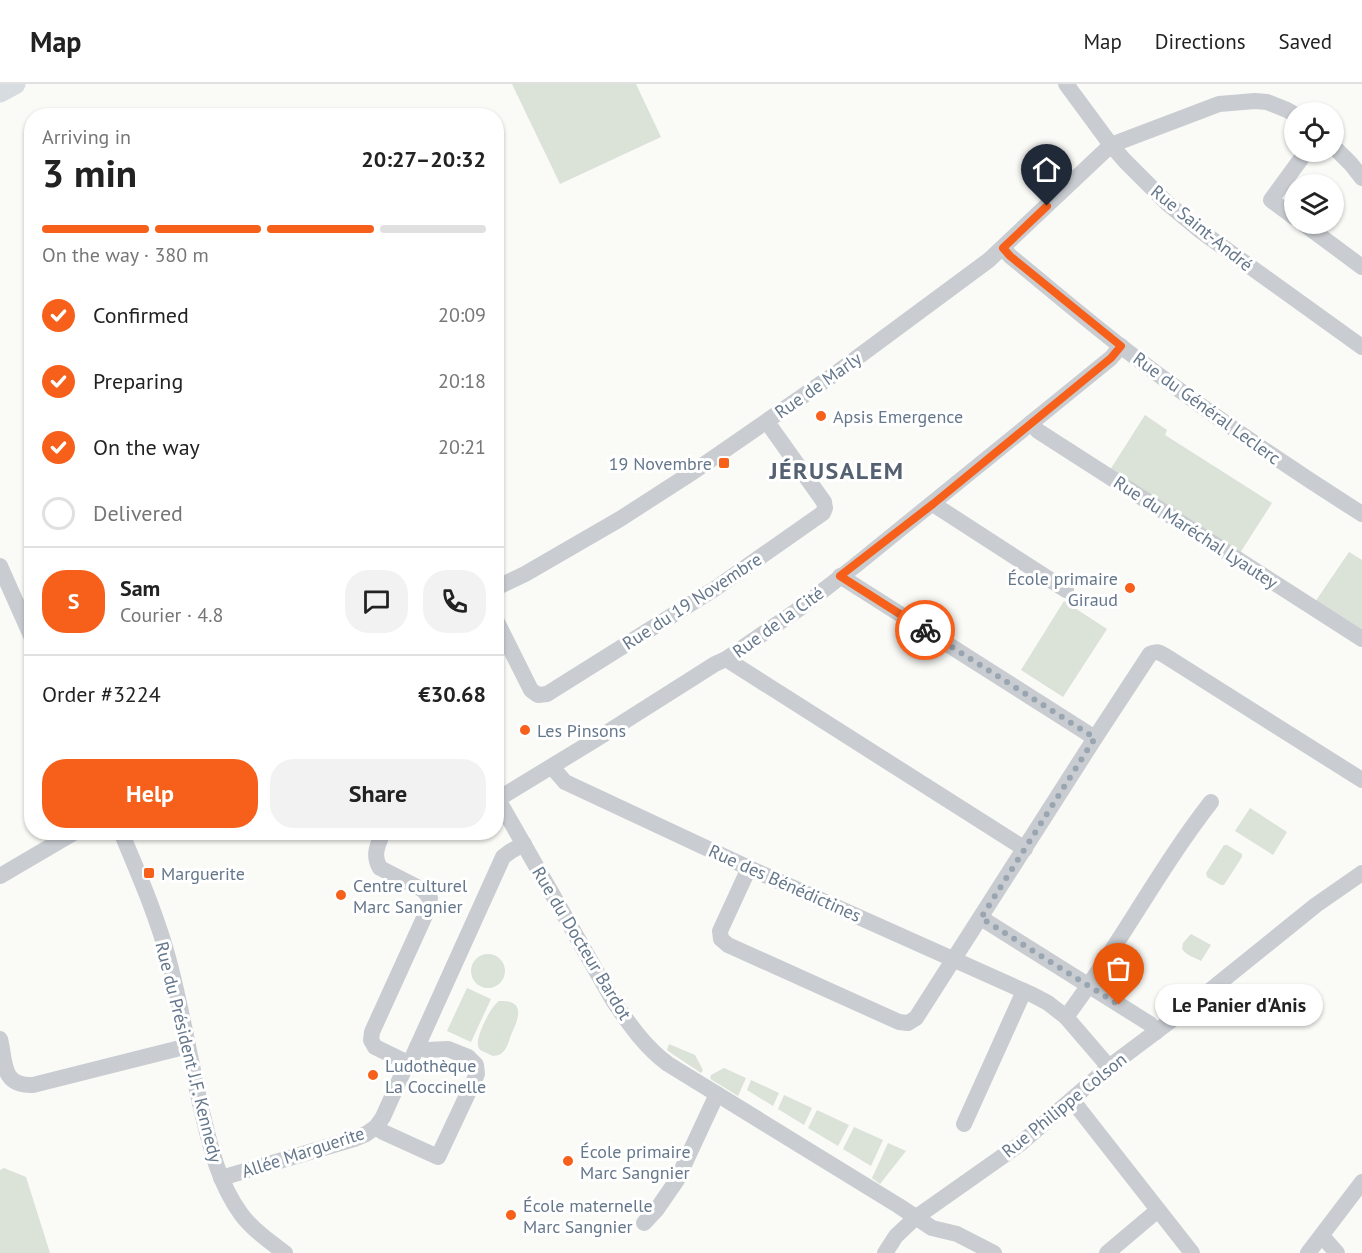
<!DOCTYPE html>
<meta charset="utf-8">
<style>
body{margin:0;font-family:"PT Sans",sans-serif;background:#f2f2f2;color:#222;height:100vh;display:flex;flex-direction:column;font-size:22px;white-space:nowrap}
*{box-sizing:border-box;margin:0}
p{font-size:20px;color:#767676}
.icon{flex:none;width:33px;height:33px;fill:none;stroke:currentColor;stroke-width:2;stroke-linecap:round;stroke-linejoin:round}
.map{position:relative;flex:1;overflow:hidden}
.side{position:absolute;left:24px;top:24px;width:480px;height:732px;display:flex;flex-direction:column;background:#fff;border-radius:24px;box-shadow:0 2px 4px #0004}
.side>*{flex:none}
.buttons{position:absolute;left:1284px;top:18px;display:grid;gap:12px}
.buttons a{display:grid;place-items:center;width:60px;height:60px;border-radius:50%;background:#fff;box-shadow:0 2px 4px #0004;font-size:30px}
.pin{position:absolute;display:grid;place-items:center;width:51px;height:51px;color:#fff;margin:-62px -26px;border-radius:50% 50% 50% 0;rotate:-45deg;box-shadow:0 0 6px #0007}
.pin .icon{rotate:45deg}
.courier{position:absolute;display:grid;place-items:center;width:60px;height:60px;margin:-30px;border:4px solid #f6601b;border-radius:50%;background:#fff;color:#222;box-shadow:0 2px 8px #0007}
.bubble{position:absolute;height:42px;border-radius:21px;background:#fff;box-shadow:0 2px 4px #0004;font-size:20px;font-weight:700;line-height:42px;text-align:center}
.headline em{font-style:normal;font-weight:700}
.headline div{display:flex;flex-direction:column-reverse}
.headline{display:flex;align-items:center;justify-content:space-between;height:102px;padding:0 18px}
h1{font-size:39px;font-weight:700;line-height:45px}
.bar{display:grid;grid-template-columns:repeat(4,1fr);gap:9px 6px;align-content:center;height:72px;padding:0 18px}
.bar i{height:8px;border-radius:4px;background:#e0e0e0}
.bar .on{background:#f6601b}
.bar p{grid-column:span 4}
.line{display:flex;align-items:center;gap:15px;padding:0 18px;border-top:2px solid #e0e0e0}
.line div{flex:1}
.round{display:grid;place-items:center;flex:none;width:63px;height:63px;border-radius:24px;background:#f2f2f2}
ol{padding:0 18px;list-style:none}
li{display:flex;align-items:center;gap:18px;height:66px}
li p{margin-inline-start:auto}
li .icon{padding:6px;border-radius:50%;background:#f6601b;color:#fff;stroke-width:4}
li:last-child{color:#767676}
li i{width:33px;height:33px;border:3px solid #e0e0e0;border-radius:50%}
.primary-button{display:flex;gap:12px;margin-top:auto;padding:12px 18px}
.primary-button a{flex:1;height:69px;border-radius:24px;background:#f6601b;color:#fff;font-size:24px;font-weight:700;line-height:69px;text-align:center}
.primary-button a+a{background:#f2f2f2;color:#222}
header{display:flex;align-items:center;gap:36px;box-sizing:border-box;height:84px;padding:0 30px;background:#fff;border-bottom:2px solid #e0e0e0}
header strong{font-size:28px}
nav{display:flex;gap:33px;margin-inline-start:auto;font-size:21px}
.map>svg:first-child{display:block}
.green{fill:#dbe2d8}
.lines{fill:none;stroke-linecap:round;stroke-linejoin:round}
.minor{stroke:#c9cdd1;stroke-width:16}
.major{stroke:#d6dce0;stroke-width:21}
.done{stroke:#99a5b1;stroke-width:6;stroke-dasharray:0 10.8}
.route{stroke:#f6601b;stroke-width:8}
.poi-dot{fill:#f6601b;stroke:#fff;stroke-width:2}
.labels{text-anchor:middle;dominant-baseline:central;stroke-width:6;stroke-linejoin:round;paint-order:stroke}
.street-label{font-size:18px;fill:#65778b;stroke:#fff}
.poi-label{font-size:18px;fill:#65778b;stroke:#fff;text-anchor:start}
.district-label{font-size:24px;font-weight:bold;letter-spacing:1.5px;fill:#546170;stroke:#fff}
</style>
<header>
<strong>Map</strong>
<nav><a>Map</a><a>Directions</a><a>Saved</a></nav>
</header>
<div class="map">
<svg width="1362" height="1169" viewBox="0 0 1362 1169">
<rect width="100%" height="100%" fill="#fafaf7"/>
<g class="green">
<path d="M512 0H636L661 53 560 100Z"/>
<path d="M1145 331 1167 346 1165 351 1272 419 1240 469 1110 386Z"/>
<path d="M1349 468 1362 476V548L1315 518Z"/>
<path d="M1064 517 1107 545 1063 613 1021 586Z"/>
<path d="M1250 724 1287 748 1273 771 1235 747Z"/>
<path d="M1224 761H1227L1242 770V773L1224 801H1221L1207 793 1206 789Z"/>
<path d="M1191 850 1211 861 1201 877C1194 873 1187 872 1182 865L1183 859Z"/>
<circle cx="488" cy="887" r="17"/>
<path d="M467 904 491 915 471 958 447 947Z"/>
<path d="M499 917C526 916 519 934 511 951 509 957 507 965 502 969 498 972 497 971 493 972L480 966C479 964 478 963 478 961 476 952 491 922 499 917Z"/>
<path d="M669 960 695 971 703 986 701 989 671 969 667 966Z"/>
<path d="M724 984 746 994 738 1012 712 996 710 994 711 991Z"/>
<path d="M751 996 779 1009 773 1022 747 1006Z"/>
<path d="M784 1011 812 1024 804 1041 778 1025Z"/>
<path d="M817 1026 849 1041 838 1062 808 1044Z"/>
<path d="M854 1043 883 1056 871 1082 843 1065Z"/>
<path d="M888 1059 906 1067 880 1100 872 1094Z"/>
<path d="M4 1084 26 1093 50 1169H0V1086Z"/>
</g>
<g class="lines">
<g class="minor">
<path d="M1066 0 1111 61 1125 77 1167 119 1202 148 1362 263"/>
<path d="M1334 63 1351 80 1362 94"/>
<path d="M1294 133 1271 116 1306 68"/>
<path d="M1304 140 1362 183"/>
<path d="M1003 164 1010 172C1047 202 1084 234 1123 264 1200 323 1280 378 1362 430"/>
<path d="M1031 339 1038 347 1362 555"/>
<path d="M933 420 1066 506"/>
<path d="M0 482 32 554"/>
<path d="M840 492 1095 654"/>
<path d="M496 504 525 490 620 435 696 386 839 287 989 176 1111 61 1219 20 1255 17 1267 18 1287 26 1294 30"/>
<path d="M496 536 531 606 538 611 547 610 716 504 823 429 825 424 824 418 767 338"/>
<path d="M726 575 1025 765"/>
<path d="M552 683 565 698 749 784 1033 911 1048 919 1066 933 1109 983"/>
<path d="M496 712 614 918C630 941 645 963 668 980L899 1122 932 1144 957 1150 994 1169"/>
<path d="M498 715 603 651 715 580 726 575 799 525 856 481 1111 274 1121 262"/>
<path d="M121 748C139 791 157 832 169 877 181 922 189 969 199 1015 209 1056 216 1095 241 1130 252 1145 270 1158 285 1169"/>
<path d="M383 748C378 761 372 771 380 784L423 806 430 814 428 825 372 948 371 956 375 963 408 979"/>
<path d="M749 784 720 847 721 855 728 861 899 938 908 939 916 934 1095 654 1150 570C1156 567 1159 568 1164 571L1362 696"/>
<path d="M0 792 75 748"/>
<path d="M981 834 1150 940 1156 948"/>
<path d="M1066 933C1118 864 1158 786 1211 718"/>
<path d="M0 955C6 979 1 1002 33 1001L188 962"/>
<path d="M1072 1016 1192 1169"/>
<path d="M964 1040 1024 907"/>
<path d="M376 1043 383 1048 438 1073 477 990 476 981 468 973 448 965 427 966 417 963"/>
<path d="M221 1094 354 1055 366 1050 376 1043 383 1033 404 986 413 972 503 773 511 767 524 760"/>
<path d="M644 1139 657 1125 677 1096 717 1010"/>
<path d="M1322 1152 1337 1169"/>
<path d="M885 1169 896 1152 915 1134 1020 1060 1109 983 1197 917 1316 821 1362 789"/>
<path d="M1107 1169 1158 1126"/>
<path d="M1308 1169 1362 1098"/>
</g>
<path class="major" d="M0 8 15 0"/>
</g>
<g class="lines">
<path class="done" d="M925 546 1095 654 981 834 1119 921"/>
<path class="route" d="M925 546 840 492 933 420 1111 274 1121 262 1010 172 1003 164 1047 122"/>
</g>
<g class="poi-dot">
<circle cx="821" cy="332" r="6"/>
<rect x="718" y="373" width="12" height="12" rx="3"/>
<circle cx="1130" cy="504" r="6"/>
<circle cx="525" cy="646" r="6"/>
<rect x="143" y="783" width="12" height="12" rx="3"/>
<circle cx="341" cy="811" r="6"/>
<circle cx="373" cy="991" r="6"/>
<circle cx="568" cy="1077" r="6"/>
<circle cx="511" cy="1131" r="6"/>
</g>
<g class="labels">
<g class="street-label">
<text transform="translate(1202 144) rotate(39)">Rue Saint-André</text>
<text transform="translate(818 301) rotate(-35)">Rue de Marly</text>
<text transform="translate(1207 324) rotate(36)">Rue du Général Leclerc</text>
<text transform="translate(1196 448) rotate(33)">Rue du Maréchal Lyautey</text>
<text transform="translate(692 517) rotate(-33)">Rue du 19 Novembre</text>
<text transform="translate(778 538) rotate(-36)">Rue de la Cité</text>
<text transform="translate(785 799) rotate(24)">Rue des Bénédictines</text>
<text transform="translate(582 859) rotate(59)">Rue du Docteur Bardot</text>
<text transform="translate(189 968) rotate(76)">Rue du Président J.F. Kennedy</text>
<text transform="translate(1064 1021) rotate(-39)">Rue Philippe Colson</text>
<text transform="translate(303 1068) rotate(-18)">Allée Marguerite</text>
</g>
<g class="poi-label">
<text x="833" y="332">Apsis Emergence</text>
<text x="712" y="379" text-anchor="end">19 Novembre</text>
<text x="1118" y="494" text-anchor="end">École primaire<tspan x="1118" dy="21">Giraud</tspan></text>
<text x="537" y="646">Les Pinsons</text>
<text x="161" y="789">Marguerite</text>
<text x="353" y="801">Centre culturel<tspan x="353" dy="21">Marc Sangnier</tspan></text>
<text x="385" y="981">Ludothèque<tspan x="385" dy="21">La Coccinelle</tspan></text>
<text x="580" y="1067">École primaire<tspan x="580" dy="21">Marc Sangnier</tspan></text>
<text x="523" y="1121">École maternelle<tspan x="523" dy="21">Marc Sangnier</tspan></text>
</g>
<g class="district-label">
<text x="837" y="386">JÉRUSALEM</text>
</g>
</g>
</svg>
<div class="buttons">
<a><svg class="icon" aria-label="locate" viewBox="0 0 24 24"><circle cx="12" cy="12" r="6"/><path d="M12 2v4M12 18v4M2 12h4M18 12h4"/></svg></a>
<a><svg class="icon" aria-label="layers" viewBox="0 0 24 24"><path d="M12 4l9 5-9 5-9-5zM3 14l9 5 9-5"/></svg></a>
</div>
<div class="pin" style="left:1119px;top:921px;background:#ea580c"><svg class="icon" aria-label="bag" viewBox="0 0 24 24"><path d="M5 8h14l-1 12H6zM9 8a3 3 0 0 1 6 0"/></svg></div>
<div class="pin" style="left:1047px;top:122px;background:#1f2937"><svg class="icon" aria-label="home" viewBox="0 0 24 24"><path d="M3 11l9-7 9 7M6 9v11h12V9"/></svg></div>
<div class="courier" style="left:925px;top:546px"><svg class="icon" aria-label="bike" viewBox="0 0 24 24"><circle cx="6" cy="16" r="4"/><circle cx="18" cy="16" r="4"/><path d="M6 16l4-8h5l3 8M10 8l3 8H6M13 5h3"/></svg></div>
<div class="bubble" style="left:1155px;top:900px;width:168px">Le Panier d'Anis</div>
<section class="side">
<div class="headline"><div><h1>3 min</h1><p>Arriving in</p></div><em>20:27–20:32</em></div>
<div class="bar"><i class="on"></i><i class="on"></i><i class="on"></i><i></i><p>On the way · 380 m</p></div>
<ol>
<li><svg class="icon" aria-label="check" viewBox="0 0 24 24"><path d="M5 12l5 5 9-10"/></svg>Confirmed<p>20:09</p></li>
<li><svg class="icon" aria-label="check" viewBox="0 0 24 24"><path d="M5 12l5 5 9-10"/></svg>Preparing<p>20:18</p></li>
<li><svg class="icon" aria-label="check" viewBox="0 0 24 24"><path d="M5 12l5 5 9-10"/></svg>On the way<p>20:21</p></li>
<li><i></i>Delivered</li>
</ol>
<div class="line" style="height:108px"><b class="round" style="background:#f6601b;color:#fff">S</b><div><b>Sam</b><p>Courier · 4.8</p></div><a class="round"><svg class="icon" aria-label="chat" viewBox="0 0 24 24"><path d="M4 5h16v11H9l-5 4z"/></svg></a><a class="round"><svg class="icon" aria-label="phone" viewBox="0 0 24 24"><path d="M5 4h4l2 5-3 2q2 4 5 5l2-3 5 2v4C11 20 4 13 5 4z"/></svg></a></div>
<div class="line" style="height:78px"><div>Order #3224</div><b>€30.68</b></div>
<div class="primary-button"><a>Help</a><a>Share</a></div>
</section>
</div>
